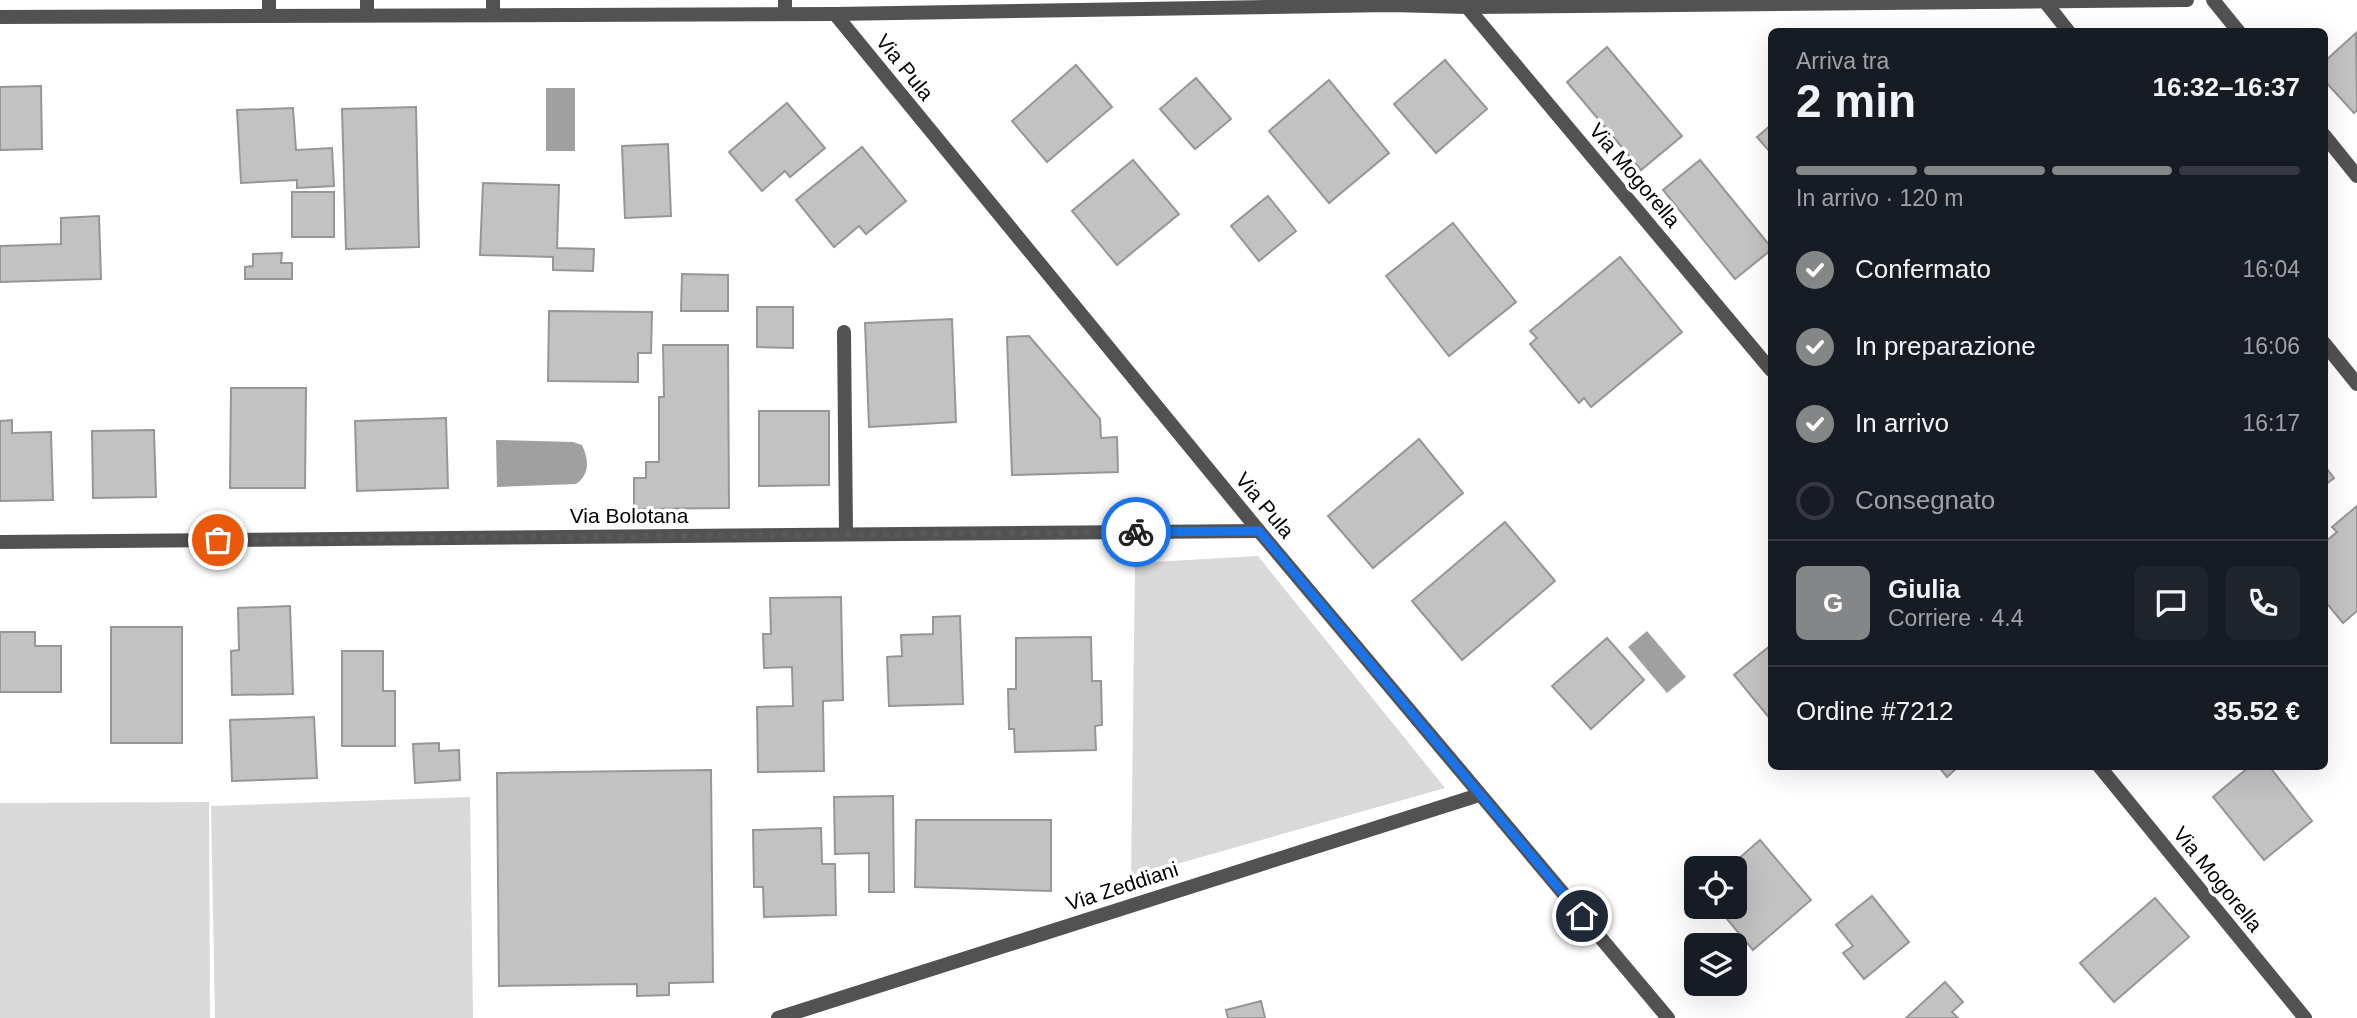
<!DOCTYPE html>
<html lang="it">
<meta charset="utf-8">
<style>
body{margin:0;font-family:Arial,sans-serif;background:#20242c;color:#f1f3f6;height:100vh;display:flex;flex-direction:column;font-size:26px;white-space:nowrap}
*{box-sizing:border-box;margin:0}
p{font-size:23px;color:#9ea1a6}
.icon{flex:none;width:38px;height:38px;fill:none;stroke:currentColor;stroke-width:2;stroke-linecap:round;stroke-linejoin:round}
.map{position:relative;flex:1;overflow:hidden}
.sheet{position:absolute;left:1768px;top:28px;width:560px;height:742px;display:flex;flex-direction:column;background:#171b24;border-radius:10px;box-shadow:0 7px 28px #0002}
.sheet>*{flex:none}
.fabs{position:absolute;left:1684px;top:856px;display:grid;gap:14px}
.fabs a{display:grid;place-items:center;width:63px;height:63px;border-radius:10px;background:#171b24;box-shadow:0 7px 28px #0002;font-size:35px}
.pin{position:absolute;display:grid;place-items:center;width:60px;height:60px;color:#fff;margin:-30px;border:4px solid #fff;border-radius:50%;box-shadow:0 2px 7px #0007}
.courier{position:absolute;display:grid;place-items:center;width:70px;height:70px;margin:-35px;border:5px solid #1a73e8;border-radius:50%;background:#fff;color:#222;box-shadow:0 2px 9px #0007}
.overview em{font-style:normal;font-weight:600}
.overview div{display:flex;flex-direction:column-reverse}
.overview{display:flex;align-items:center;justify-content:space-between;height:119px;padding:0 28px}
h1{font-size:46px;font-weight:600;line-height:52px}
.bar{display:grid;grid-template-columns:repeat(4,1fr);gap:10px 7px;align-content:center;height:84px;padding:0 28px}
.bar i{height:9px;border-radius:5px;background:#363941}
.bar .on{background:#858687}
.bar p{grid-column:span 4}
.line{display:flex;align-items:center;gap:18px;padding:0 28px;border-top:2px solid #363941}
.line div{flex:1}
.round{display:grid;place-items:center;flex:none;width:74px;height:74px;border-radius:10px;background:#20242c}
ol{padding:0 28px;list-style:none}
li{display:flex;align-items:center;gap:21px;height:77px}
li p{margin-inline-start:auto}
li .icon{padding:7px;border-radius:50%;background:#858687;color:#fff;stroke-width:4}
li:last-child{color:#9ea1a6}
li i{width:38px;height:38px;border:4px solid #363941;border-radius:50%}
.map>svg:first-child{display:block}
.green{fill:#d9d9d9}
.water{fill:#a0a0a0}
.building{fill:#c2c2c2;stroke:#969696;stroke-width:2}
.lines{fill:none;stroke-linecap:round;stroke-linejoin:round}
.lane{stroke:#525252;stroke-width:14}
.street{stroke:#525252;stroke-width:14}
.done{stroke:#595959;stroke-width:7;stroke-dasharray:0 12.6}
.route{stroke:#1a73e8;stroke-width:9}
.labels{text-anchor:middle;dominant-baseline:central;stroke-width:7;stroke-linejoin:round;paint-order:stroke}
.street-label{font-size:21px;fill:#000;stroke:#fff}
</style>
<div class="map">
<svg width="2357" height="1018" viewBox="0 0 2357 1018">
<rect width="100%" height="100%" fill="#fff"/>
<g class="green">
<path d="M1258 556 1445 788 1131 877 1135 563Z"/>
<path d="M470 797 473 1018H215L211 806Z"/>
<path d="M209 802 210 1018H0V803Z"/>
</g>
<g class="water">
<rect x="546" y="88" width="29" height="63"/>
<path d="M496 440 573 442 582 445C589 460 590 474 576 484L497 487Z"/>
<path d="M1647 631 1686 677 1667 693 1628 647Z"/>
</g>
<g class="building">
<path d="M2356 33 2357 110 2354 113 2324 80V62Z"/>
<path d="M1607 47 1682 136 1641 170 1567 82Z"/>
<path d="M1445 60 1487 109 1436 153 1394 104Z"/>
<path d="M1076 65 1112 107 1047 162 1012 121Z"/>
<path d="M1196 78 1231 119 1195 149 1160 109Z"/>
<path d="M1329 80 1389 153 1329 203 1269 131Z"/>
<path d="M41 86 42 149 0 150V87Z"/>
<path d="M787 103 825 148 790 177 785 171 762 191 729 152Z"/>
<path d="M416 107 419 247 346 249 342 109Z"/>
<path d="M293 108 296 150 332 148 334 186 297 188V180L241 183 237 110Z"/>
<path d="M1771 125V153L1757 137Z"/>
<path d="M668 144 671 216 625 218 622 146Z"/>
<path d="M862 147 906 201 866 234 859 226 834 247 796 200Z"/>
<path d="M1133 160 1179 214 1117 265 1072 211Z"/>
<path d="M1700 160 1771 247V250L1735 279 1663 190Z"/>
<path d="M483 183 559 185 557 248 594 249 593 271 553 270V257L480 255Z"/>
<rect x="292" y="192" width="42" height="45"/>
<path d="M1268 196 1296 231 1259 261 1231 226Z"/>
<path d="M99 216 101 279 0 282V246L61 244V218Z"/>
<path d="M1453 223 1516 302 1449 356 1386 276Z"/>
<path d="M282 253 281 263H292V279H245V267L253 266V254Z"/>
<path d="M1620 257 1682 332 1591 407 1584 398 1579 403 1530 344 1537 338 1530 331Z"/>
<path d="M682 274 728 275V311H681Z"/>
<path d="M757 307H793V348L757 347Z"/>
<path d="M549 311 652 312 651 353H638V382L548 381Z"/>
<path d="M952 319 956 422 869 427 865 323Z"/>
<path d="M1029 336 1100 419 1101 438 1117 437 1118 472 1012 475 1007 337Z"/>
<path d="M663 345H728L729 508 634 509V478H646V462H659V397H664Z"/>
<path d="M231 388H306L305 488H230Z"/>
<path d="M759 411H829V485L759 486Z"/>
<path d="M446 418 448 488 357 491 355 421Z"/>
<path d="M12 420V433L51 432 53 500 0 501V421Z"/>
<path d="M154 430 156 497 93 498 92 431Z"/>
<path d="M1419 439 1463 493 1373 568 1328 516Z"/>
<path d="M2324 465 2334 478 2324 486Z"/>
<path d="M2357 506V611L2343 623 2324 600V543L2337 532 2332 527Z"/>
<path d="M1505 522 1555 581 1462 660 1412 601Z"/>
<path d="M841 597 843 700 823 701 824 771 758 772 757 707 793 706 792 667 764 668 763 634H771L770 598Z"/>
<path d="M290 606 293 694 232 695 231 651 239 650 238 608Z"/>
<path d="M960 616 963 704 889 706 887 657 902 656 901 635 933 634V617Z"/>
<rect x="111" y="627" width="71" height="116"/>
<path d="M0 632H35V646H61V692H0Z"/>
<path d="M1091 637 1092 681H1101L1102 725 1095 726 1096 750 1015 752 1014 729H1009L1008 689H1016V638Z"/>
<path d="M1607 638 1644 680 1591 729 1552 686Z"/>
<path d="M1771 645V720L1734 675Z"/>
<path d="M342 651H383V691H395V746H342Z"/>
<path d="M314 717 317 778 232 781 230 720Z"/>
<path d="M439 743V751L459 750 460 780 415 783 413 744Z"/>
<path d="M1938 766H1959L1947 777Z"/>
<path d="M2250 766H2269L2312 821 2264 860 2213 797Z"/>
<path d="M711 770 713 982 669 983V995L637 996V984L499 986 497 773Z"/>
<path d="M893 796 894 892H869V853L835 854 834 797Z"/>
<path d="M916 820H1051V891L915 887Z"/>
<path d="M821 828 822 864H835L836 915 764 917 763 887H754L753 830Z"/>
<path d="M1760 840 1811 900 1753 950 1716 906H1734V868H1728Z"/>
<path d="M1872 896 1909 942 1864 979 1843 953 1853 946 1836 925Z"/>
<path d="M2155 898 2189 937 2114 1002 2080 963Z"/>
<path d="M1945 982 1963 1002 1952 1012 1958 1018H1906Z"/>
<path d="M1261 1001 1265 1018H1228L1226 1010Z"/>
</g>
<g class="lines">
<g class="lane">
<path d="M367 0V15"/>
<path d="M785 0V14"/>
<path d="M493 15V0"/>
<path d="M269 16V0"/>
<path d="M844 332 846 534"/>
</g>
<g class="street">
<path d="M2213 0 2239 32"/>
<path d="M2046 3 2069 32"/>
<path d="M1467 7 1771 370"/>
<path d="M835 14 1259 531 1668 1018"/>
<path d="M0 17 835 14 1391 5 1467 7 2187 0"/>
<path d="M2324 135 2357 176"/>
<path d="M2324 343 2357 384"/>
<path d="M0 542 1259 531"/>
<path d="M2099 766 2305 1018"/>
<path d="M778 1018 1479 795"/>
</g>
</g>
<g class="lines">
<path class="done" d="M218 540 1136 532"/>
<path class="route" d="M1136 532 1259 531 1582 916"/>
</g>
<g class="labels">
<g class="street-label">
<text transform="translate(905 67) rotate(51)">Via Pula</text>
<text transform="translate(1635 175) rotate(50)">Via Mogorella</text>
<text transform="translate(1265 505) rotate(50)">Via Pula</text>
<text x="629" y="515">Via Bolotana</text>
<text transform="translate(2218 879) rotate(51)">Via Mogorella</text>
<text transform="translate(1122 886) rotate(-18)">Via Zeddiani</text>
</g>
</g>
</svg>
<div class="fabs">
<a><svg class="icon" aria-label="locate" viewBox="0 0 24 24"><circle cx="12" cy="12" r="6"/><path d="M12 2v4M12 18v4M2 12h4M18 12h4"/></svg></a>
<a><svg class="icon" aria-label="layers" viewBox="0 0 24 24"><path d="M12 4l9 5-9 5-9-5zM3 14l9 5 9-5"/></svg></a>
</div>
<div class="pin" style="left:218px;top:540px;background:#ea580c"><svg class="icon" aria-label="bag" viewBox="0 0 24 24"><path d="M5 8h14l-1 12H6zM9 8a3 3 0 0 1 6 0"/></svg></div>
<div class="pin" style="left:1582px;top:916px;background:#1f2937"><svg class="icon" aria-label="home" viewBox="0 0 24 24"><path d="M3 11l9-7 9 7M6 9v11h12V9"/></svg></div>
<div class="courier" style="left:1136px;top:532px"><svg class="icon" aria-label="bike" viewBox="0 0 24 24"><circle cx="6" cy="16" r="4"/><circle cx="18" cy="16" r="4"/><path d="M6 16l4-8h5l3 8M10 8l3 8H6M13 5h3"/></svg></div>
<section class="sheet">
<div class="overview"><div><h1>2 min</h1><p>Arriva tra</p></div><em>16:32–16:37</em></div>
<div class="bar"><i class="on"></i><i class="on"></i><i class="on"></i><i></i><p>In arrivo · 120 m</p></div>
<ol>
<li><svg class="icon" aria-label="check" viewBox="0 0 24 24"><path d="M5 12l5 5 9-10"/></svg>Confermato<p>16:04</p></li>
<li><svg class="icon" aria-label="check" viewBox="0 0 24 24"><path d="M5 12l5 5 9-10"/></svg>In preparazione<p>16:06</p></li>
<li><svg class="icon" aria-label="check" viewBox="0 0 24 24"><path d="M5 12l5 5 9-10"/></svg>In arrivo<p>16:17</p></li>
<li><i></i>Consegnato</li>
</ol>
<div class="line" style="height:126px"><b class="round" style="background:#858687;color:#fff">G</b><div><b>Giulia</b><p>Corriere · 4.4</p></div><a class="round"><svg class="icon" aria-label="chat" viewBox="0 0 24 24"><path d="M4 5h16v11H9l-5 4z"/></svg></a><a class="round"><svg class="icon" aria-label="phone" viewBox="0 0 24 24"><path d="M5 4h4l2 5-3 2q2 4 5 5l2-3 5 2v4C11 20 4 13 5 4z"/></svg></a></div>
<div class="line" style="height:91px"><div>Ordine #7212</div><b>35.52 €</b></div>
</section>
</div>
